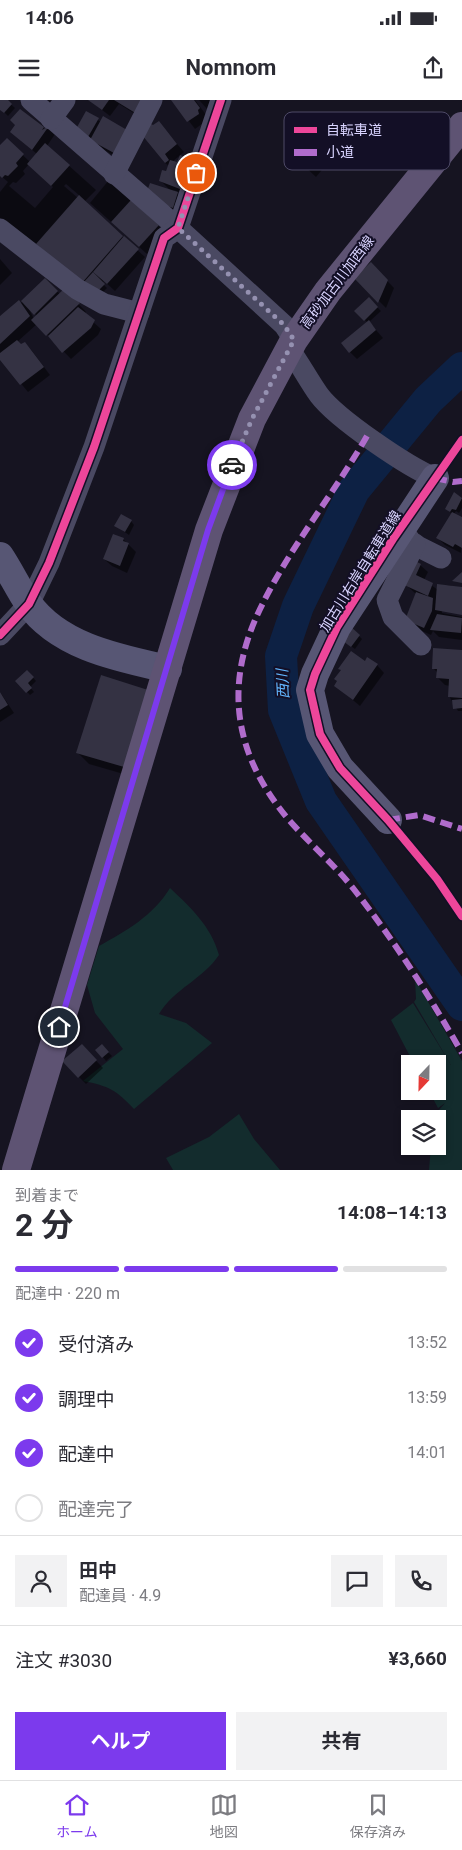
<!DOCTYPE html>
<html lang="ja">
<meta charset="utf-8">
<style>
body{margin:0;font-family:Roboto,"Noto Sans JP",sans-serif;background:#f2f2f3;color:#2b2b33;height:100vh;display:flex;flex-direction:column;font-size:19px;white-space:nowrap}
*{box-sizing:border-box;margin:0}
p{font-size:16px;color:#7c7c81}
.icon{flex:none;width:28px;height:28px;fill:none;stroke:currentColor;stroke-width:2;stroke-linecap:round;stroke-linejoin:round}
.map{position:relative;height:1070px;overflow:hidden}
.sheet{display:flex;flex-direction:column;background:#fff;flex:1}
.sheet>*{flex:none}
.needle{width:32px;rotate:202deg}
.fabs{position:absolute;left:401px;top:955px;display:grid;gap:10px}
.fabs a{display:grid;place-items:center;width:45px;height:45px;border-radius:0px;background:#fff;box-shadow:0 2px 8px #0003;font-size:25px}
.pin{position:absolute;display:grid;place-items:center;width:42px;height:42px;color:#fff;margin:-21px;border:2px solid #fff;border-radius:50%;box-shadow:0 1px 5px #0007}
.courier{position:absolute;display:grid;place-items:center;width:50px;height:50px;margin:-25px;border:4px solid #7c3aed;border-radius:50%;background:#fff;color:#222;box-shadow:0 1px 6px #0007}
.headline em{font-style:normal;font-weight:700}
.headline div{display:flex;flex-direction:column-reverse}
.headline{display:flex;align-items:center;justify-content:space-between;height:85px;padding:0 15px}
h1{font-size:32px;font-weight:700;line-height:38px}
.bar{display:grid;grid-template-columns:repeat(4,1fr);gap:8px 5px;align-content:center;height:60px;padding:0 15px}
.bar i{height:6px;border-radius:4px;background:#e1e1e2}
.bar .on{background:#7c3aed}
.bar p{grid-column:span 4}
.line{display:flex;align-items:center;gap:12px;padding:0 15px;border-top:1px solid #e1e1e2}
.line div{flex:1}
.round{display:grid;place-items:center;flex:none;width:52px;height:52px;border-radius:0px;background:#f2f2f3}
ol{padding:0 15px;list-style:none}
li{display:flex;align-items:center;gap:15px;height:55px}
li p{margin-inline-start:auto}
li .icon{padding:5px;border-radius:50%;background:#7c3aed;color:#fff;stroke-width:4}
li:last-child{color:#7c7c81}
li i{width:28px;height:28px;border:2px solid #e1e1e2;border-radius:50%}
.cta{display:flex;gap:10px;margin-top:auto;padding:10px 15px}
.cta a{flex:1;height:58px;border-radius:0px;background:#7c3aed;color:#fff;font-size:20px;font-weight:700;line-height:58px;text-align:center}
.cta a+a{background:#f2f2f3;color:#2b2b33}
.status{display:flex;justify-content:space-between;align-items:center;height:35px;padding:0 25px;background:#fff;direction:ltr}
.status svg{height:14px;fill:currentColor}
header{display:flex;justify-content:space-between;align-items:center;height:65px;padding:0 15px;background:#fff;font-size:22px;font-weight:700}
.tab-bar{display:flex;justify-content:space-around;align-items:center;height:70px;border-top:1px solid #e1e1e2;background:#fff;font-size:14px;color:#7c7c81}
.tab-bar a{display:grid;justify-items:center;gap:2px}
.tab-bar .on{color:#7c3aed}
.map>svg:first-child{display:block}
.green{fill:#132c2d}
.shadow{fill:#0007;fill-rule:evenodd}
.lines{fill:none;stroke-linecap:round;stroke-linejoin:round}
.river{stroke:#0d2144;stroke-width:32}
.building{fill:#343243}
.street{stroke:#4a4962;stroke-width:21}
.secondary{stroke:#575674;stroke-width:28}
.primary{stroke:#5e5373;stroke-width:28}
.quiet{stroke:#b06ccc;stroke-width:6;stroke-dasharray:12 6;stroke-linecap:butt}
.cycleway-casing{stroke:#130f26;stroke-width:11}
.cycleway{stroke:#ed469a;stroke-width:8}
.done{stroke:#9591b1;stroke-width:5;stroke-dasharray:0 9}
.route{stroke:#7c3aed;stroke-width:6}
.labels{text-anchor:middle;dominant-baseline:central;stroke-width:4;stroke-linejoin:round;paint-order:stroke}
.street-label{font-size:14px;fill:#d9d4ff;stroke:#130f26}
.water-label{font-size:15px;font-style:italic;fill:#62b6ff;stroke:#130f26}
.key{fill:#130f26;stroke:#4e4a67;stroke-width:1}
.key-label{font-size:14px;fill:#d9d4ff}
</style>
<div class="status"><b>14:06</b><svg viewBox="0 0 49 12"><path d="M0 12V9h3v3zM5 12V6h3v6zM10 12V3h3v9zM15 12V0h3v12zM26 1h20v11H26zM47 4h2v5h-2z"/></svg></div>
<header><svg class="icon" aria-label="menu" viewBox="0 0 24 24"><path d="M4 6h16M4 12h16M4 18h16"/></svg>Nomnom<svg class="icon" aria-label="share" viewBox="0 0 24 24"><path d="M12 15V3M7 8l5-5 5 5M5 13v7h14v-7"/></svg></header>
<div class="map">
<svg width="462" height="1070" viewBox="0 0 462 1070">
<rect width="100%" height="100%" fill="#161421"/>
<g class="green">
<path d="M170 788C191 808 211 826 219 855 203 879 174 889 159 914L186 923 212 943 134 1009C116 990 109 986 83 981L123 949 95 913 87 885 99 846C126 831 153 816 170 788Z"/>
<path d="M415 879 462 961V1070H429L431 1046H438V1019H436L439 1010 445 1003 438 1008 429 991H438V964H414L391 920 413 903 451 965 414 902 416 899Z"/>
<path d="M239 1014 254 1039 280 1070H173L166 1058 209 1037Z"/>
</g>
<g class="shadow">
<path d="M0 0H6L15 8 8 16 0 8Z"/>
<path d="M89 0H151L145 20 119 4 110 16Z"/>
<path d="M173 0H195L207 16 206 21 195 29Z"/>
<path d="M199 0H219L208 10Z"/>
<path d="M87 13 101 22 122 60 99 47 81 33Z"/>
<path d="M323 18 334 29 332 32 344 43 337 50 344 57 338 64 331 59 316 77 285 48 292 40 299 47Z"/>
<path d="M159 23 184 52 172 62 187 96 174 90 184 101 180 114 161 108 171 91 160 80 169 66 165 63Z"/>
<path d="M43 28 45 30 49 28 55 34 47 46 96 90 84 102 145 157 115 191 104 181 102 183 107 188 99 196 0 118V92L8 82 0 75V47L7 40 30 62 37 54 19 39ZM29 64 53 87 35 108 9 86 13 82 16 83 25 74 23 71ZM66 84 80 96 78 98 64 86Z"/>
<path d="M109 80 166 133 147 154 90 103Z"/>
<path d="M0 159 12 173 0 185Z"/>
<path d="M371 164 394 188 386 208 356 178Z"/>
<path d="M45 179 60 194 72 197 86 212 84 214 101 229 98 235 71 259 37 224 17 242 21 245 25 243 32 251 50 275 28 292 0 258V216L21 203ZM30 208 37 216 34 219 29 209Z"/>
<path d="M369 199 381 211 369 222 383 238 357 259 350 252 368 223 356 211Z"/>
<path d="M454 394 462 398V408L459 413 456 411 454 414 462 418 461 453 445 445 438 438 452 414 447 409Z"/>
<path d="M131 421 134 425 129 435 116 426Z"/>
<path d="M123 439 136 452 127 473 112 466 104 459Z"/>
<path d="M420 465 428 472 424 480 438 490 448 485 462 488V514L442 510V513L462 517V540L439 537 433 531 431 535 413 527 416 494 404 483Z"/>
<path d="M359 536 362 539 355 549 345 542Z"/>
<path d="M462 551V611H458L449 596 450 586 445 585 438 578V573L433 568Z"/>
<path d="M377 565 384 573 360 606 336 586Z"/>
<path d="M27 571 36 581 30 587 34 592 30 595 17 581Z"/>
<path d="M101 576 134 677 89 664 78 653Z"/>
<path d="M0 592 14 613 0 622Z"/>
<path d="M82 946 103 968 86 984 79 977Z"/>
<path d="M102 946 112 956 106 961 103 957Z"/>
</g>
<g class="lines">
<path class="river" d="M462 268 428 300 354 390 298 506 281 556 284 610 321 701 462 905"/>
</g>
<g class="building">
<path d="M0 0H8L12 4 4 13 0 10Z"/>
<path d="M88 0H109L102 10Z"/>
<path d="M114 0H145L137 14Z"/>
<path d="M171 0H194L200 8 198 10 199 14 187 22Z"/>
<path d="M20 9 44 27 42 30 49 26 32 50 10 32 15 25 10 20Z"/>
<path d="M86 11 99 18 88 37 76 29Z"/>
<path d="M103 16 127 30 114 53 90 40Z"/>
<path d="M159 21 177 44 165 54 169 60 165 63 142 35 151 24 153 25Z"/>
<path d="M7 38 24 54 16 63 18 66 8 76 5 75 2 78 0 76V45Z"/>
<path d="M292 39 298 44 290 54 284 48Z"/>
<path d="M45 43 70 65 51 86 27 64Z"/>
<path d="M180 55 192 60 180 89 159 81 162 70 166 71 170 60 177 62Z"/>
<path d="M150 83 178 92 173 108 152 101 146 94Z"/>
<path d="M79 95 123 136 81 184 36 144Z"/>
<path d="M131 100 159 125 139 147 111 122Z"/>
<path d="M124 136 139 149 107 184 93 172Z"/>
<path d="M371 162 388 180 378 203 354 178Z"/>
<path d="M93 172 105 184 95 194 83 183Z"/>
<path d="M45 178 58 191 34 215 21 201Z"/>
<path d="M65 188 80 203 46 236 31 220Z"/>
<path d="M369 197 378 207 364 221 354 211Z"/>
<path d="M19 200 30 216 0 244V216Z"/>
<path d="M78 207 95 220 91 228 62 253 48 236Z"/>
<path d="M369 220 376 230 349 253 341 243Z"/>
<path d="M17 240 21 244 25 242 44 267 20 285 0 260V253Z"/>
<path d="M454 392 462 398 456 410 452 409 450 412 445 409Z"/>
<path d="M452 412 462 417V448L455 444 453 447 436 438Z"/>
<path d="M121 414 132 420 125 432 114 426Z"/>
<path d="M113 434 124 438 123 441 129 443 120 466 103 459Z"/>
<path d="M413 460 421 464 416 475 433 483 428 496 402 484Z"/>
<path d="M462 472V483L452 481Z"/>
<path d="M437 484 462 487V515L435 510Z"/>
<path d="M416 492 433 498 432 511 424 528 405 520Z"/>
<path d="M437 514 462 518 461 533 430 530Z"/>
<path d="M350 526 360 535 351 547 340 539Z"/>
<path d="M433 548 462 550V598L448 597 449 579 436 578 437 569H432Z"/>
<path d="M351 551 365 561 367 557 378 564 353 600 334 586 337 581 334 579 341 570 338 569Z"/>
<path d="M27 570 34 577 28 583 32 588 26 593 15 581Z"/>
<path d="M101 575 148 590 124 667 76 653Z"/>
<path d="M0 592 8 605 0 610Z"/>
<path d="M462 599V608L453 609 452 600Z"/>
<path d="M82 944 97 960 78 978 62 961Z"/>
<path d="M102 944 109 952 102 958 95 950Z"/>
</g>
<g class="lines">
<g class="street">
<path d="M31 0 178 128 284 225 294 240"/>
<path d="M51 19 65 0"/>
<path d="M114 74 152 0"/>
<path d="M0 129 77 189 104 204 139 213"/>
<path d="M290 250C300 264 309 281 319 295 337 319 408 367 435 378"/>
<path d="M406 435 413 444 441 458"/>
<path d="M415 444 387 500 393 517 421 545"/>
<path d="M0 535 29 504 49 463 94 347 164 138 178 128 221 0"/>
</g>
<g class="secondary">
<path d="M0 456C10 471 18 488 28 503 59 547 119 558 168 569"/>
<path d="M388 720 340 668 320 634 310 590 315 574 337 527 435 378"/>
</g>
<path class="primary" d="M16 1070 209 430 252 319 294 240 328 191 462 26"/>
<g class="quiet">
<path d="M367 336C335 392 291 446 263 503 223 581 232 653 289 720 311 745 336 766 356 792 396 843 430 897 462 953"/>
<path d="M435 378 453 382 462 381"/>
<path d="M388 720 419 715 462 729"/>
</g>
<g class="cycleway-casing">
<g id="cycleway">
<path d="M462 340 393 439 337 527 315 574 310 590 320 634 340 668 388 720 437 779 462 816"/>
<path d="M0 535 29 504 49 463 94 347 164 138 178 128 221 0"/>
</g>
</g>
<use href="#cycleway" class="cycleway"/>
</g>
<g class="lines">
<path class="done" d="M196 73 178 128 284 225 294 240 252 319 232 365"/>
<path class="route" d="M59 927 208 430 232 365"/>
</g>
<g class="labels">
<g class="street-label">
<text transform="translate(337 182) rotate(-53)">高砂加古川加西線</text>
<text transform="translate(360 471) rotate(-58)">加古川右岸自転車道線</text>
</g>
<g class="water-label">
<text transform="translate(283 584) rotate(-93)">西川</text>
</g>
</g>
<rect x="284" y="12" width="166" height="58" rx="8" class="key"/>
<rect x="294" y="27" width="23" height="6" fill="#ed469a"/>
<rect x="294" y="49" width="23" height="7" fill="#b06ccc"/>
<g class="key-label">
<text x="326" y="35">自転車道</text>
<text x="326" y="57">小道</text>
</g>
</svg>
<div class="fabs">
<a><svg class="needle" viewBox="-14 -14 28 28"><path d="M0-13l5 13h-10z" fill="#e53935"/><path d="M0 13l5-13h-10z" fill="#7c7c81"/></svg></a>
<a><svg class="icon" aria-label="layers" viewBox="0 0 24 24"><path d="M12 4l9 5-9 5-9-5zM3 14l9 5 9-5"/></svg></a>
</div>
<div class="pin" style="left:196px;top:73px;background:#ea580c"><svg class="icon" aria-label="bag" viewBox="0 0 24 24"><path d="M5 8h14l-1 12H6zM9 8a3 3 0 0 1 6 0"/></svg></div>
<div class="pin" style="left:59px;top:927px;background:#1f2937"><svg class="icon" aria-label="home" viewBox="0 0 24 24"><path d="M3 11l9-7 9 7M6 9v11h12V9"/></svg></div>
<div class="courier" style="left:232px;top:365px"><svg class="icon" aria-label="car" viewBox="0 0 24 24"><path d="M5 17H2v-5l4-1 3-4h7l3 4 3 1v5h-3M9 17h6M6 11h13"/><circle cx="7" cy="17" r="2"/><circle cx="17" cy="17" r="2"/></svg></div>
</div>
<section class="sheet">
<div class="headline"><div><h1>2 分</h1><p>到着まで</p></div><em>14:08–14:13</em></div>
<div class="bar"><i class="on"></i><i class="on"></i><i class="on"></i><i></i><p>配達中 · 220 m</p></div>
<ol>
<li><svg class="icon" aria-label="check" viewBox="0 0 24 24"><path d="M5 12l5 5 9-10"/></svg>受付済み<p>13:52</p></li>
<li><svg class="icon" aria-label="check" viewBox="0 0 24 24"><path d="M5 12l5 5 9-10"/></svg>調理中<p>13:59</p></li>
<li><svg class="icon" aria-label="check" viewBox="0 0 24 24"><path d="M5 12l5 5 9-10"/></svg>配達中<p>14:01</p></li>
<li><i></i>配達完了</li>
</ol>
<div class="line" style="height:90px"><a class="round"><svg class="icon" aria-label="person" viewBox="0 0 24 24"><circle cx="12" cy="8" r="4"/><path d="M4 21q1-7 8-7t8 7"/></svg></a><div><b>田中</b><p>配達員 · 4.9</p></div><a class="round"><svg class="icon" aria-label="chat" viewBox="0 0 24 24"><path d="M4 5h16v11H9l-5 4z"/></svg></a><a class="round"><svg class="icon" aria-label="phone" viewBox="0 0 24 24"><path d="M5 4h4l2 5-3 2q2 4 5 5l2-3 5 2v4C11 20 4 13 5 4z"/></svg></a></div>
<div class="line" style="height:65px"><div>注文 #3030</div><b>¥3,660</b></div>
<div class="cta"><a>ヘルプ</a><a>共有</a></div>
</section>
<nav class="tab-bar">
<a class="on"><svg class="icon" aria-label="home" viewBox="0 0 24 24"><path d="M3 11l9-7 9 7M6 9v11h12V9"/></svg>ホーム</a>
<a><svg class="icon" aria-label="map" viewBox="0 0 24 24"><path d="M3 6l6-2 6 2 6-2v14l-6 2-6-2-6 2zM9 4v14M15 6v14"/></svg>地図</a>
<a><svg class="icon" aria-label="saved" viewBox="0 0 24 24"><path d="M7 4h10v16l-5-4-5 4z"/></svg>保存済み</a>
</nav>
